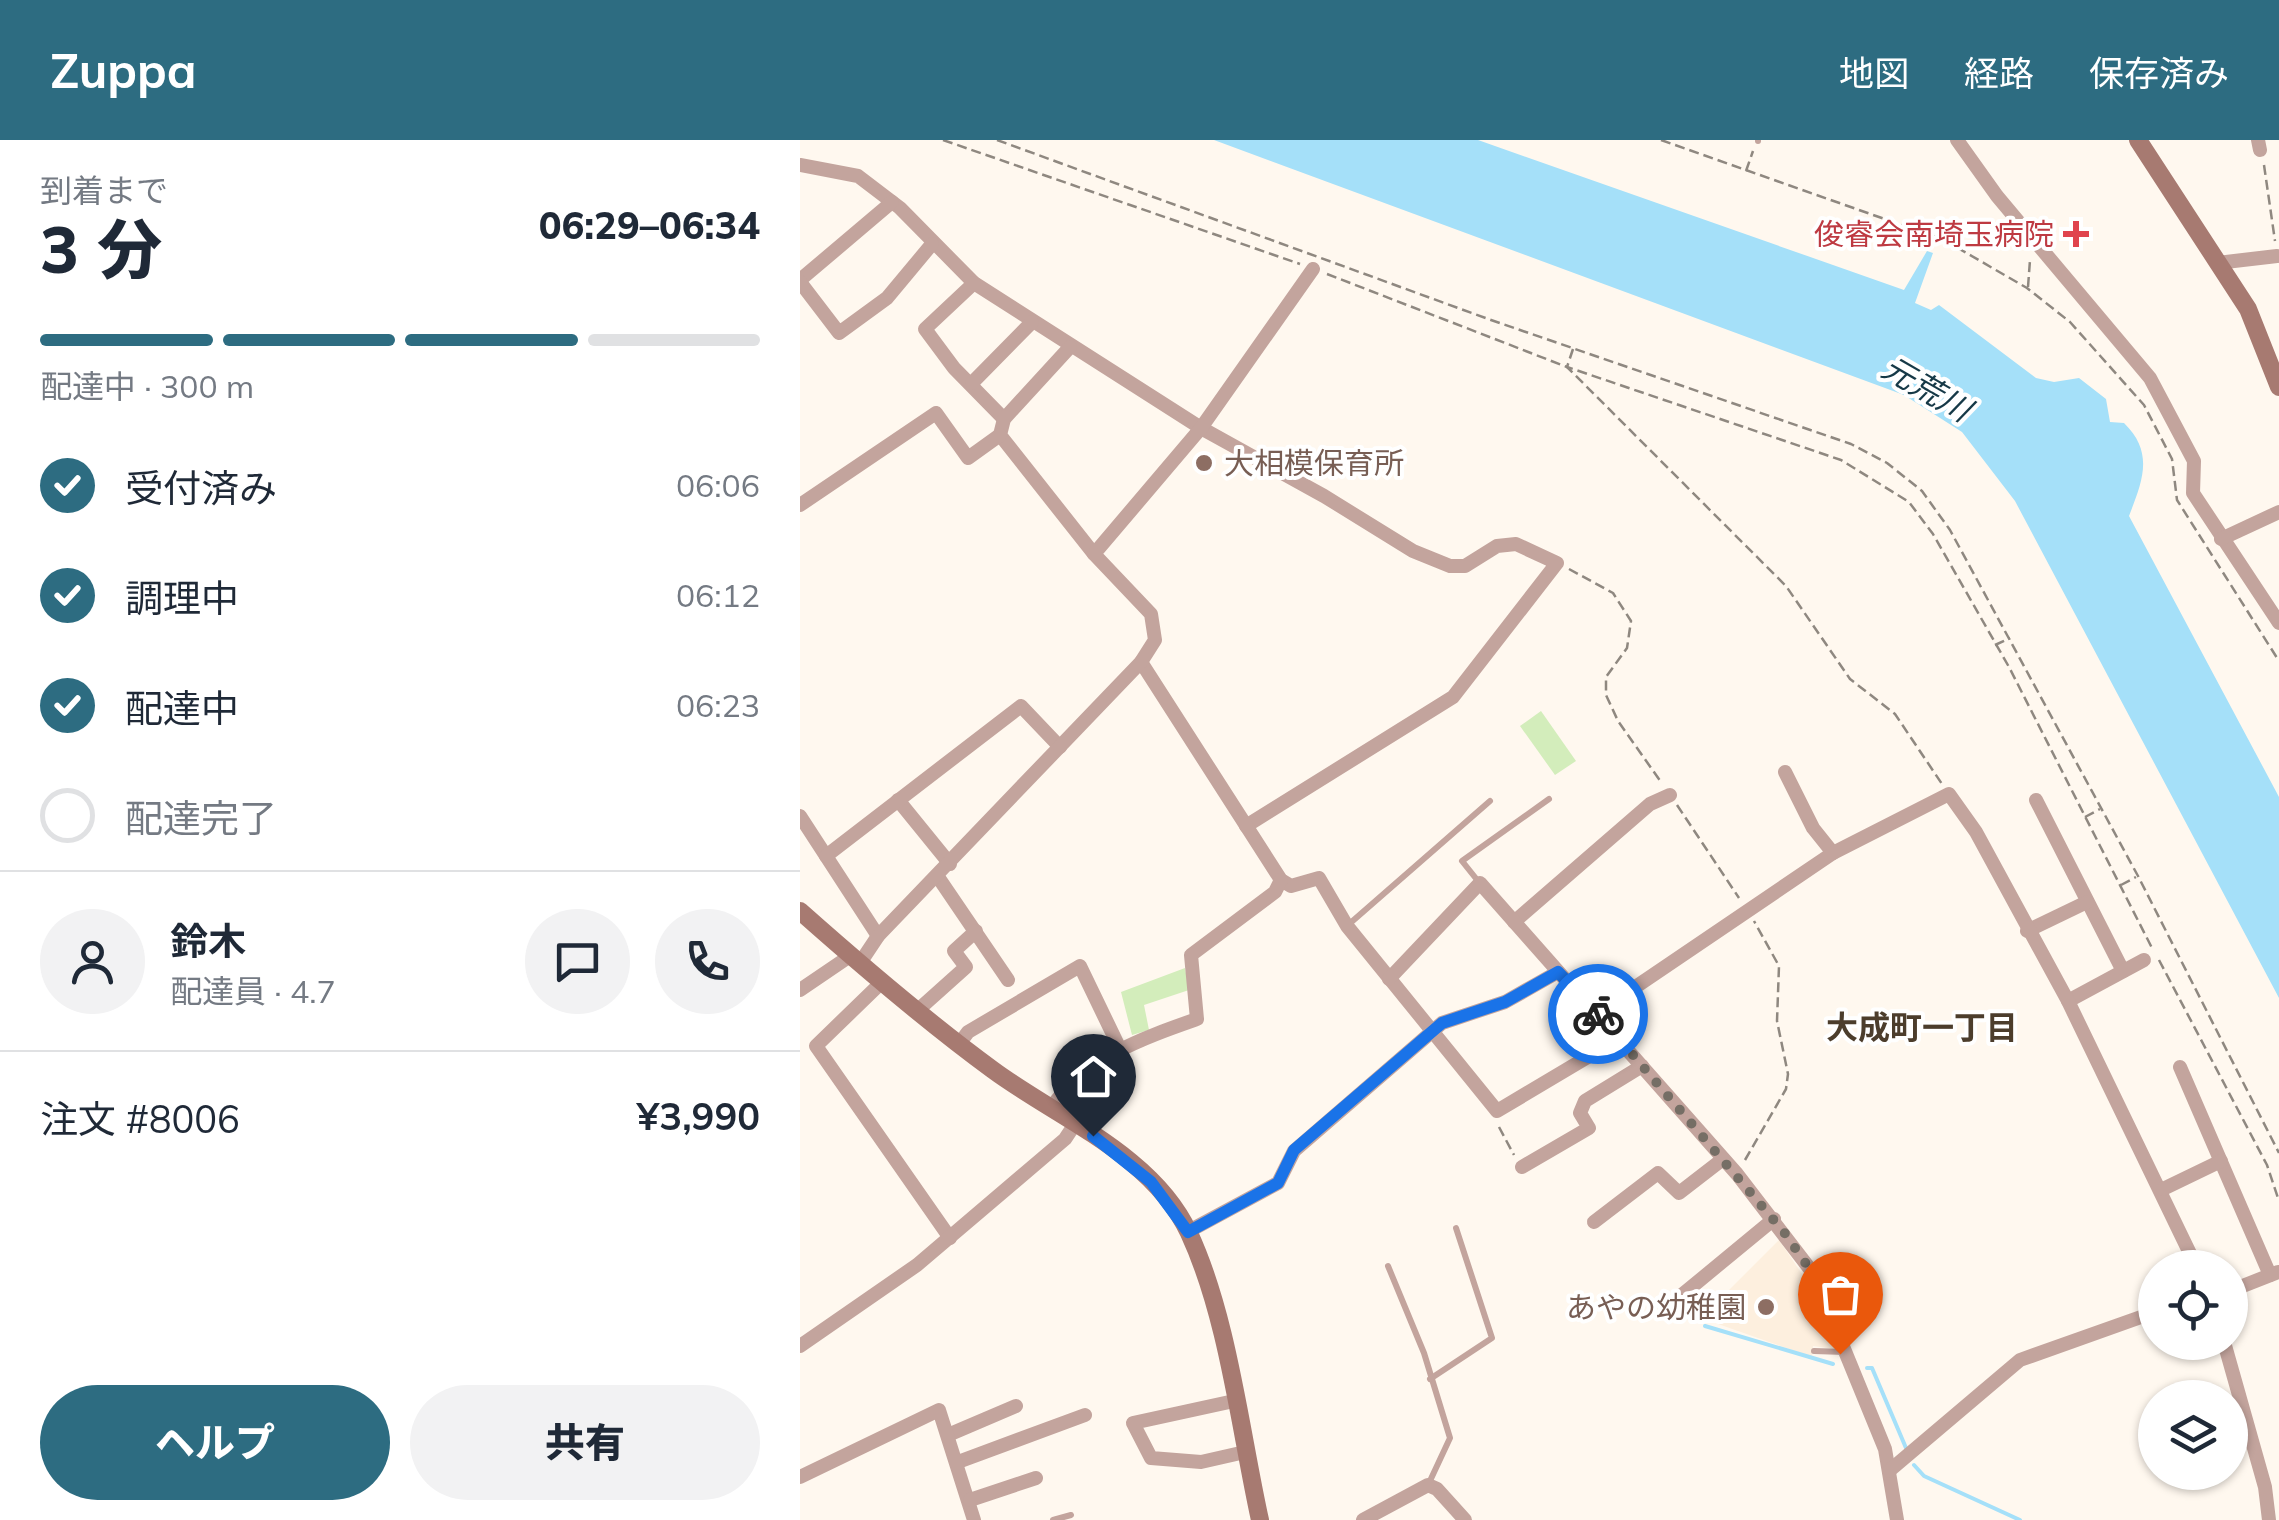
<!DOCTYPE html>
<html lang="ja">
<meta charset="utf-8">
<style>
body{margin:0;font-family:Mulish,"Noto Sans JP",sans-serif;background:#f2f2f3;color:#1f2937;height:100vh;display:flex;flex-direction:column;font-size:38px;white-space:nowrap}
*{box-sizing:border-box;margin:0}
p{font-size:32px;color:#747a83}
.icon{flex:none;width:55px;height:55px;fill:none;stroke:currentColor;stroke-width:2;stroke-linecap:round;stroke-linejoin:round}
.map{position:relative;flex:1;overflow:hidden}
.drawer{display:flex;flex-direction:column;background:#fff;width:800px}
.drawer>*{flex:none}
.buttons{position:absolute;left:1338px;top:1110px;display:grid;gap:20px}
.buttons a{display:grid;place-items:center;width:110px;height:110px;border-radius:50%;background:#fff;box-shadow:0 2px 8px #0004;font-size:50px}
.pin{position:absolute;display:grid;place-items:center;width:85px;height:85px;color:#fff;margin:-102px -42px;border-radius:50% 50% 50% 0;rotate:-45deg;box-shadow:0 0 10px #0007}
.pin .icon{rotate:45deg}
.courier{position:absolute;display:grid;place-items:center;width:100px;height:100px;margin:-50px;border:8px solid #1a73e8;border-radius:50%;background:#fff;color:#222;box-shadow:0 2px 12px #0007}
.summary em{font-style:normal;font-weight:800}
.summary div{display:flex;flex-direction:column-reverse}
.summary{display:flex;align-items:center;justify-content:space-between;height:170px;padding:0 40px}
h1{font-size:65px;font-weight:800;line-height:75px}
.bar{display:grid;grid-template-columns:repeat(4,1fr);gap:15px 10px;align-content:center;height:120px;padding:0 40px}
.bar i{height:12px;border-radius:8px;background:#e0e1e3}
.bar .selected{background:#2d6c81}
.bar p{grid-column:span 4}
.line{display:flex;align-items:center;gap:25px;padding:0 40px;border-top:2px solid #e0e1e3}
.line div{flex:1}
.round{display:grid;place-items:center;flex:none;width:105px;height:105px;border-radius:52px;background:#f2f2f3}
ol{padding:0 40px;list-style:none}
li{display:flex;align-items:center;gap:30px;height:110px}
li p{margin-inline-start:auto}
li .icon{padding:10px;border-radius:50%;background:#2d6c81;color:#fff;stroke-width:4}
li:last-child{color:#747a83}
li i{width:55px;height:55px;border:5px solid #e0e1e3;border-radius:50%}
.primary-button{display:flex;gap:20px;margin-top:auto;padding:20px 40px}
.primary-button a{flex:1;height:115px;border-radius:60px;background:#2d6c81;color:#fff;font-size:40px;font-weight:800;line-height:115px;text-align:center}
.primary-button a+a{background:#f2f2f3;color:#1f2937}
header{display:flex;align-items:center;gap:60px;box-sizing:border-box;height:140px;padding:0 50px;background:#2d6c81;color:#fff}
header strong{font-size:48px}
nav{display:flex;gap:55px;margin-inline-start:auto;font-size:35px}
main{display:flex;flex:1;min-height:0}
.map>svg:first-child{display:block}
.built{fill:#fdefde}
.green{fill:#d3edbb}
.water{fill:#a5e0f9}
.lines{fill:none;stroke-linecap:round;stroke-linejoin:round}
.stream{stroke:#a5e0f9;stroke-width:4}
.path{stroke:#8f8880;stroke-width:2.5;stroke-dasharray:10 5;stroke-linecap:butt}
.lane{stroke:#c3a49d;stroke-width:6}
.street{stroke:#c3a49d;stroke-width:14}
.secondary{stroke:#a77a71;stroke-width:18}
.done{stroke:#756e65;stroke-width:10;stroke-dasharray:0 18}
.route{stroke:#1a73e8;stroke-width:12}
.health-dot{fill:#e0444e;stroke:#fff;stroke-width:4}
.education-dot{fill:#8d6e63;stroke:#fff;stroke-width:4}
.labels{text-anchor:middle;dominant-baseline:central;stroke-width:8;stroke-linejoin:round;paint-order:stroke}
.health-label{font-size:30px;fill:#be3a42;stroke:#fff;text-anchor:end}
.education-label{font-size:30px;fill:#785e54;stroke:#fff;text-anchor:start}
.water-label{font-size:32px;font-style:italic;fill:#163947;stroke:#fff}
.neighbourhood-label{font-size:32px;font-weight:bold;fill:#4c3d2c;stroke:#fff}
</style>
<header>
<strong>Zuppa</strong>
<nav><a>地図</a><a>経路</a><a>保存済み</a></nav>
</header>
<main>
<section class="drawer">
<div class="summary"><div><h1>3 分</h1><p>到着まで</p></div><em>06:29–06:34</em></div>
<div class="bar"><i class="selected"></i><i class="selected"></i><i class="selected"></i><i></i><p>配達中 · 300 m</p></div>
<ol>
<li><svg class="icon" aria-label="check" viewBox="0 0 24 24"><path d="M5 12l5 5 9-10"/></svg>受付済み<p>06:06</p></li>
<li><svg class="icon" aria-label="check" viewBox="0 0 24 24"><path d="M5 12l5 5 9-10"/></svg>調理中<p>06:12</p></li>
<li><svg class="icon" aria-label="check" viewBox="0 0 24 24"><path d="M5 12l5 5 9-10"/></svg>配達中<p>06:23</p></li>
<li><i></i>配達完了</li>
</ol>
<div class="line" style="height:180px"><a class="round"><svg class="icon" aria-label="person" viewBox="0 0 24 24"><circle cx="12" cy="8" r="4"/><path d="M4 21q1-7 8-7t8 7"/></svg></a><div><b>鈴木</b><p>配達員 · 4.7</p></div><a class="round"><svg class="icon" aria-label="chat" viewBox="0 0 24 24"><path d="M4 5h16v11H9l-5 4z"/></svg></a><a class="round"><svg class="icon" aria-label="phone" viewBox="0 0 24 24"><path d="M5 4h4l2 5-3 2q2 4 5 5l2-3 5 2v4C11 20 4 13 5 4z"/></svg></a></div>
<div class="line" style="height:130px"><div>注文 #8006</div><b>¥3,990</b></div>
<div class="primary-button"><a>ヘルプ</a><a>共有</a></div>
</section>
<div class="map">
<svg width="1479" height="1380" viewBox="0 0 1479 1380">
<rect width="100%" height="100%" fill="#fff8ef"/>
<path class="built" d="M979 1100 1017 1156 1035 1209 1013 1206 1012 1217 901 1178Z"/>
<g class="green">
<path d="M741 571 776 621 755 635 720 586Z"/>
<path d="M385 828 389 850 344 865 349 890 332 895 321 852Z"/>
</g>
<path class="water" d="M414 0H678L1104 150 1127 111 1133 113 1115 163 1131 170 1139 165 1236 238 1254 242 1279 238 1306 259 1310 282 1324 283C1355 313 1342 342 1329 376L1479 657V858L1215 361 1162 292 1104 255Z"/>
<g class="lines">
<g class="stream">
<path d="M905 1186 1033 1224"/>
<path d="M1067 1228H1072L1106 1308"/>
<path d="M1114 1325 1124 1336 1220 1380"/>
</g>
<g class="path">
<path d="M143 0 500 124"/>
<path d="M197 0 691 180 1051 304 1087 323 1122 351 1150 390 1338 736 1479 1013"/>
<path d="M861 0 1144 100 1227 148 1270 182 1344 265 1372 319 1377 360 1479 521"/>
<path d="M1464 25 1475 101"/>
<path d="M946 31 953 11"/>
<path d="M527 134 767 227 986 446 1050 539 1095 574 1142 644"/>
<path d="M1228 147 1230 120"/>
<path d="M773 209 767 227 1041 320 1109 362 1133 394 1209 527 1352 808"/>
<path d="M769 429 813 453 831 481 827 508 806 537V555L818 581 861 642"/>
<path d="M1195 505 1210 498"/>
<path d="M877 665 939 758"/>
<path d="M1285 677 1300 669"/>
<path d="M1321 745 1336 737"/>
<path d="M1359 820 1467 1025 1479 1061"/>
<path d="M699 987 714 1015"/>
<path d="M945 1020 986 949 988 934 977 881 979 826 954 781"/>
</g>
<g class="lane">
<path d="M958 1V0"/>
<path d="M678 741 662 721 749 659"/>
<path d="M548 785 690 661"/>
<path d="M588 1126 624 1213 650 1298 629 1343"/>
<path d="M1014 1211 1045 1212"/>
<path d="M630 1239 692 1198 656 1088"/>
<path d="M253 1380 271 1375"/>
</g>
<g class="street">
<path d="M1157 0 1197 56 1350 238 1394 321 1393 353 1479 483"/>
<path d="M1458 0 1460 10"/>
<path d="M0 25 58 36 100 68 174 143 401 288 524 356 613 411 650 426H665L697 406 716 404 757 423 653 557 446 686"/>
<path d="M1417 123 1477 116"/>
<path d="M0 140 92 62"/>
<path d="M0 142 39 193 87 158 132 104"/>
<path d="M174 143 125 189 154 228 204 279"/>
<path d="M270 207 204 279 200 295 294 414"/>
<path d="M172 243 232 182"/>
<path d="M0 365 136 273 168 318 200 295"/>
<path d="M1421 399 1479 372"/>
<path d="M341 522 481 740 491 746 519 738 547 786 697 971 818 899"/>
<path d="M985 632 1013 688 1033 713"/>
<path d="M98 660 150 724"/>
<path d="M1236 660 1323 831"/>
<path d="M0 676 78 796"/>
<path d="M26 716 221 566 260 607"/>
<path d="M138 737 208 840"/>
<path d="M714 782 850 664 870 655"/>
<path d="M1227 791 1287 762"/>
<path d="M60 823 78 796 341 522 355 500 351 474 294 414 401 288 513 129"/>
<path d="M589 839 680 743 937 1034 1013 1133 1085 1309 1097 1380"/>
<path d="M83 841 16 906 150 1098"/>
<path d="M0 850 50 816"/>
<path d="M1268 861 1344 820"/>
<path d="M118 870 166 827 154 811 176 791"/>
<path d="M797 873 1033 713 1149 654 1176 692 1268 861 1397 1128"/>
<path d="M159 904 168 892 280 826 320 909"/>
<path d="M1380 927 1470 1135"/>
<path d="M251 968C285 918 343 898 397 879L391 815 475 752 481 740"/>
<path d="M722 1027 789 988 780 973 785 961 842 926"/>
<path d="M1363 1049 1421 1021"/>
<path d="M794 1082 858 1033 879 1053 923 1019"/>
<path d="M389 1091 478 1043 494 1011 642 883 705 862 758 832"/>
<path d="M1430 1151 1478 1132"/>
<path d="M877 1159 974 1079"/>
<path d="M1424 1202 1465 1347 1469 1380"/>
<path d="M0 1206 117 1125 265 999 275 984"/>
<path d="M434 1261 333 1283 351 1318 401 1322 445 1312"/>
<path d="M148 1295 216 1266"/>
<path d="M158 1322 285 1275"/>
<path d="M1089 1331 1220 1220 1355 1172"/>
<path d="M0 1337 139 1270 174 1380"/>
<path d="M170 1360 236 1338"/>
<path d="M563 1380 628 1345 637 1349 665 1380"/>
</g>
<g class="secondary">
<path d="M1338 0 1448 169 1479 247"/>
<path d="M0 771C62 826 126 881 193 930 258 978 353 1015 389 1093 428 1177 440 1289 460 1380"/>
</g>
</g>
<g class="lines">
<path class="done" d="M798 874 984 1092 1013 1134 1046 1212 1040 1214"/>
<path class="route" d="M293 996 351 1042 388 1092 478 1043 494 1010 642 883 705 862 758 832 798 874"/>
</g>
<path class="health-dot" d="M1271 79h10v10h10v10h-10v10h-10v-10h-10v-10h10z"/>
<g class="education-dot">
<circle cx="404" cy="323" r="10"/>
<circle cx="966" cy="1167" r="10"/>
</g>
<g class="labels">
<g class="health-label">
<text x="1254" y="94">俊睿会南埼玉病院</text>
</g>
<g class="education-label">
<text x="424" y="323">大相模保育所</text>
<text x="946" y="1167" text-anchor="end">あやの幼稚園</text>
</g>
<g class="water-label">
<text transform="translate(1127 248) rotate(30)">元荒川</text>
</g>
<g class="neighbourhood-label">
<text x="1122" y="887">大成町一丁目</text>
</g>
</g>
</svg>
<div class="buttons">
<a><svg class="icon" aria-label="locate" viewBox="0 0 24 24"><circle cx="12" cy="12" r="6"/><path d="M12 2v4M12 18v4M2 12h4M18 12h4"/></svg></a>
<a><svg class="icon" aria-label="layers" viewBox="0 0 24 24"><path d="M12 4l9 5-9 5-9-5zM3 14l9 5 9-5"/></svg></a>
</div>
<div class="pin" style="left:1040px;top:1214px;background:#ea580c"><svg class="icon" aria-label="bag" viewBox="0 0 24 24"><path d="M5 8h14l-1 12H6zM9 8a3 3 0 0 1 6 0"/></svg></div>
<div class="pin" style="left:293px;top:996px;background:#1f2937"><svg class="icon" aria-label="home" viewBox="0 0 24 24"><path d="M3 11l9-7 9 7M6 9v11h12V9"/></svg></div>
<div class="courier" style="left:798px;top:874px"><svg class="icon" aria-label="bike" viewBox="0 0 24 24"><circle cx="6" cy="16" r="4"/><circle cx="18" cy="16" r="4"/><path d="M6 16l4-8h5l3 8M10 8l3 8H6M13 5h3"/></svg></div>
</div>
</main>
